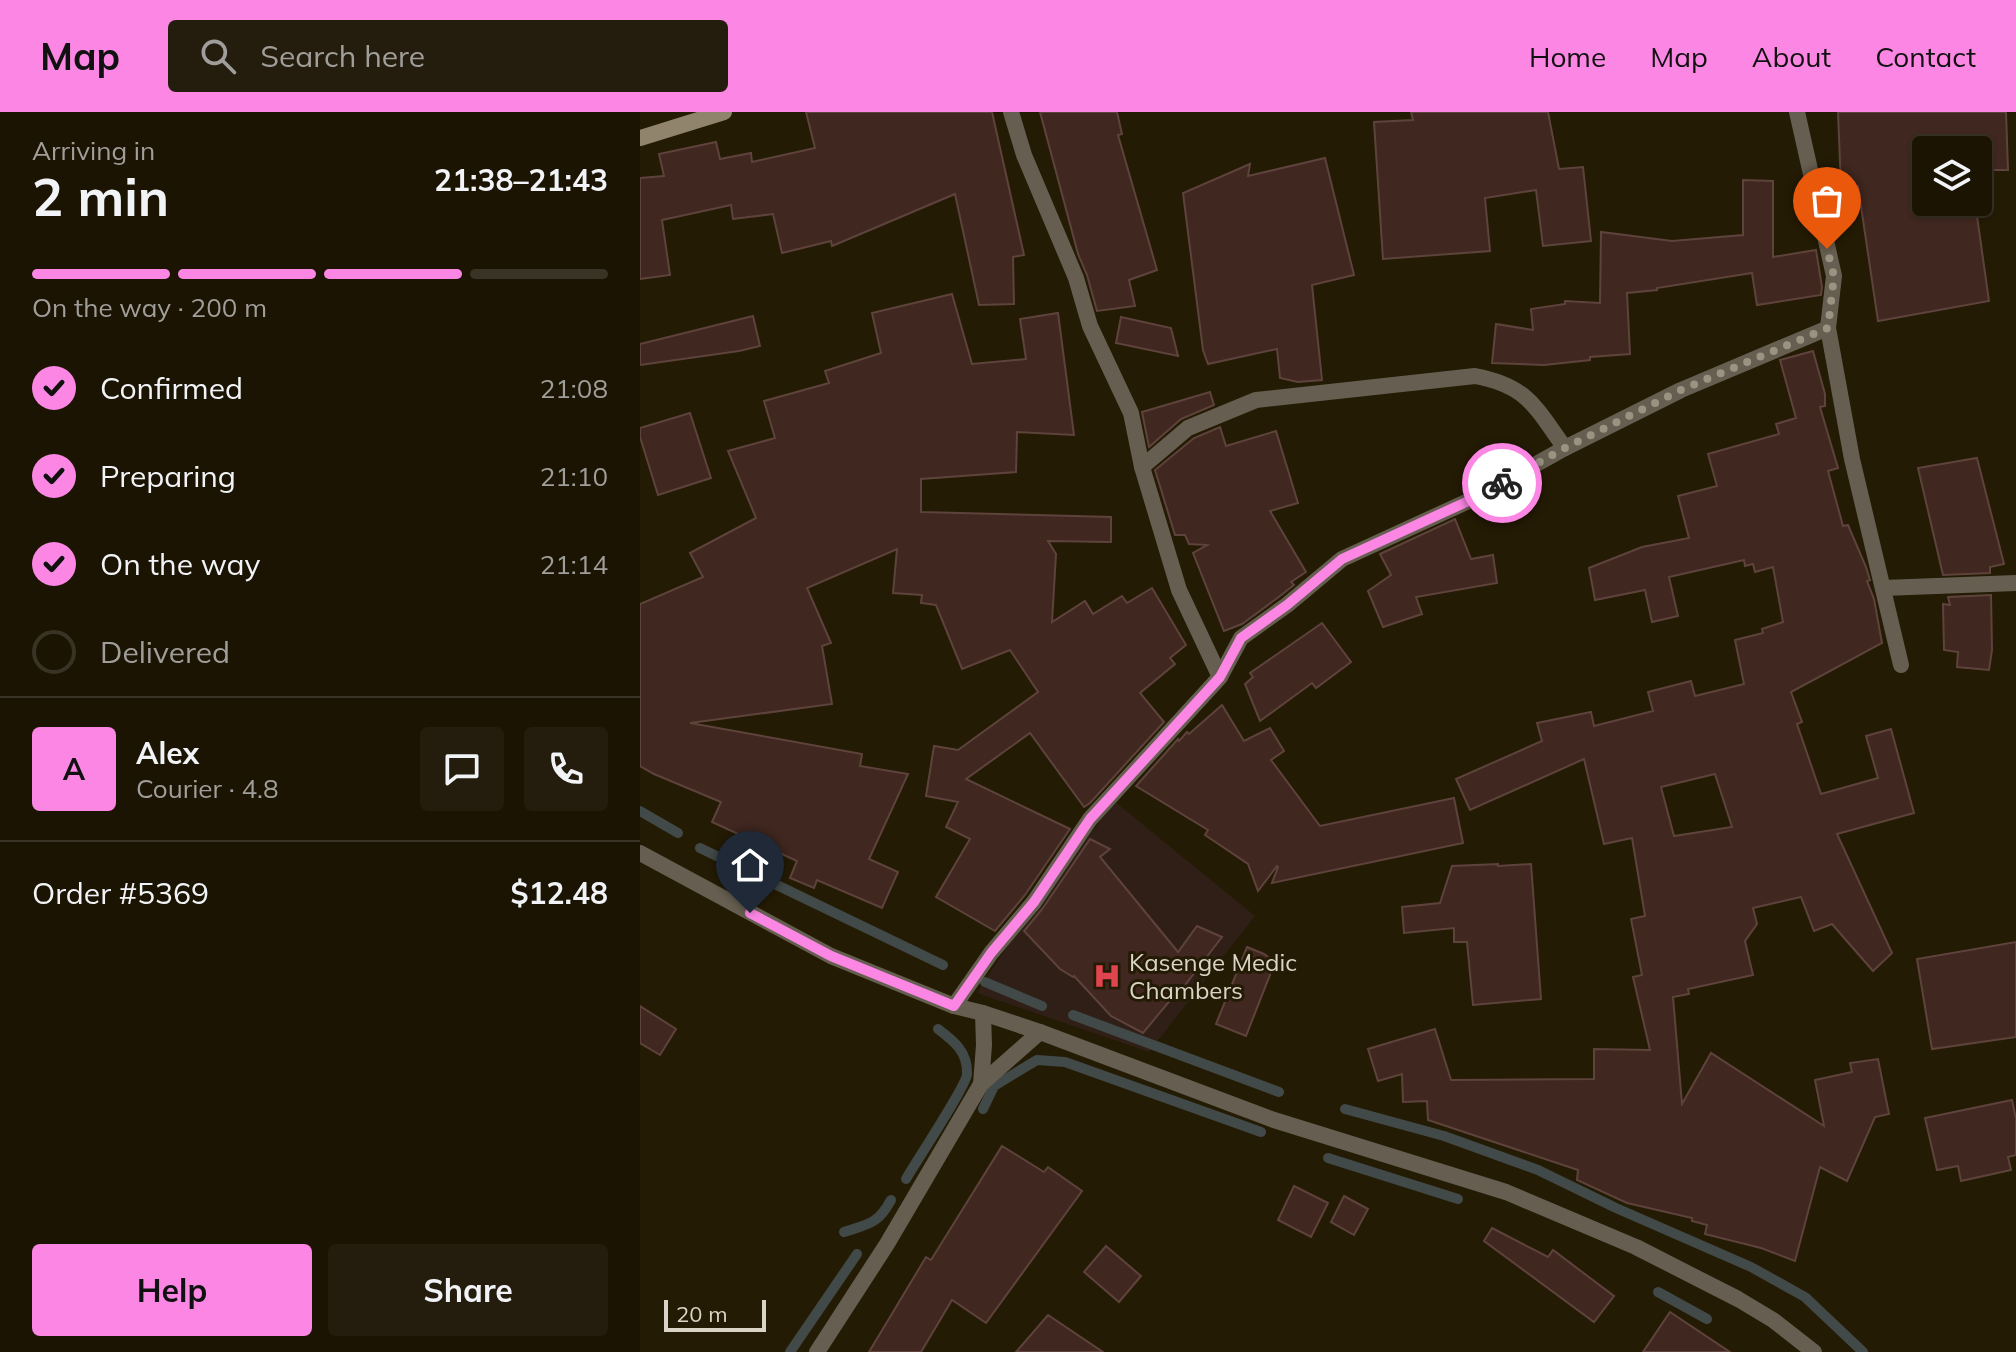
<!DOCTYPE html>
<meta charset="utf-8">
<style>
body{margin:0;font-family:Mulish,sans-serif;background:#241d0d;color:#f1f3f6;height:100vh;display:flex;flex-direction:column;font-size:30px;white-space:nowrap}
*{box-sizing:border-box;margin:0}
p{font-size:26px;color:#a09e9a}
.icon{flex:none;width:44px;height:44px;fill:none;stroke:currentColor;stroke-width:2;stroke-linecap:round;stroke-linejoin:round}
.map{position:relative;flex:1;overflow:hidden}
.sheet{display:flex;flex-direction:column;background:#1b1403;width:640px}
.sheet>*{flex:none}
.fabs{position:absolute;left:1272px;top:24px;display:grid;gap:16px}
.fabs a{display:grid;place-items:center;width:80px;height:80px;border-radius:8px;background:#1b1403;box-shadow:0 2px 6px #0004,0 0 0 2px #393325;font-size:40px}
.scale{position:absolute;left:24px;bottom:20px;width:102px;box-sizing:border-box;padding-left:8px;border:4px solid #dad4c6;border-top:0;font-size:22px;line-height:28px;white-space:nowrap;color:#dad4c6;-webkit-text-stroke:6px #241b04;paint-order:stroke}
.pin{position:absolute;display:grid;place-items:center;width:68px;height:68px;color:#fff;margin:-82px -34px;border-radius:50% 50% 50% 0;rotate:-45deg;box-shadow:0 0 8px #0007}
.pin .icon{rotate:45deg}
.courier{position:absolute;display:grid;place-items:center;width:80px;height:80px;margin:-40px;border:6px solid #fc86e3;border-radius:50%;background:#fff;color:#222;box-shadow:0 2px 10px #0007}
.summary em{font-style:normal;font-weight:700}
.summary div{display:flex;flex-direction:column-reverse}
.summary{display:flex;align-items:center;justify-content:space-between;height:136px;padding:0 32px}
h1{font-size:52px;font-weight:700;line-height:60px}
.bar{display:grid;grid-template-columns:repeat(4,1fr);gap:12px 8px;align-content:center;height:96px;padding:0 32px}
.bar i{height:10px;border-radius:6px;background:#393325}
.bar .selected{background:#fc86e3}
.bar p{grid-column:span 4}
.line{display:flex;align-items:center;gap:20px;padding:0 32px;border-top:2px solid #393325}
.line div{flex:1}
.round{display:grid;place-items:center;flex:none;width:84px;height:84px;border-radius:8px;background:#241d0d}
ol{padding:0 32px;list-style:none}
li{display:flex;align-items:center;gap:24px;height:88px}
li p{margin-inline-start:auto}
li .icon{padding:8px;border-radius:50%;background:#fc86e3;color:#111;stroke-width:4}
li:last-child{color:#a09e9a}
li i{width:44px;height:44px;border:4px solid #393325;border-radius:50%}
.cta{display:flex;gap:16px;margin-top:auto;padding:16px 32px}
.cta a{flex:1;height:92px;border-radius:8px;background:#fc86e3;color:#111;font-size:32px;font-weight:700;line-height:92px;text-align:center}
.cta a+a{background:#241d0d;color:#f1f3f6}
header{display:flex;align-items:center;gap:48px;box-sizing:border-box;height:112px;padding:0 40px;background:#fc86e3;color:#111}
header strong{font-size:38px}
nav{display:flex;gap:44px;margin-inline-start:auto;font-size:28px}
.search{width:560px;height:72px;background:#241d0d;display:flex;align-items:center;gap:20px;box-sizing:border-box;padding:0 28px;border-radius:8px;color:#a09e9a;font-size:30px}
main{display:flex;flex:1;min-height:0}
.map>svg:first-child{display:block}
.commercial{fill:#2f1f17}
.lines{fill:none;stroke-linecap:round;stroke-linejoin:round}
.stream{stroke:#414a48;stroke-width:10}
.building{fill:#402720;stroke:#5e433c;stroke-width:2;fill-rule:evenodd}
.street{stroke:#665e50;stroke-width:16}
.secondary{stroke:#91846c;stroke-width:16}
.done{stroke:#9a9382;stroke-width:8;stroke-dasharray:0 14.4}
.route{stroke:#fc86e3;stroke-width:10}
.labels{text-anchor:middle;dominant-baseline:central;stroke-width:6;stroke-linejoin:round;paint-order:stroke}
.poi-label{font-size:24px;fill:#dad4c6;stroke:#241b04;text-anchor:start}
</style>
<header>
<strong>Map</strong>
<div class="search"><svg class="icon" aria-label="search" viewBox="0 0 24 24"><circle cx="10" cy="10" r="6"/><path d="M15 15l6 6"/></svg>Search here</div>
<nav><a>Home</a><a>Map</a><a>About</a><a>Contact</a></nav>
</header>
<main>
<section class="sheet">
<div class="summary"><div><h1>2 min</h1><p>Arriving in</p></div><em>21:38–21:43</em></div>
<div class="bar"><i class="selected"></i><i class="selected"></i><i class="selected"></i><i></i><p>On the way · 200 m</p></div>
<ol>
<li><svg class="icon" aria-label="check" viewBox="0 0 24 24"><path d="M5 12l5 5 9-10"/></svg>Confirmed<p>21:08</p></li>
<li><svg class="icon" aria-label="check" viewBox="0 0 24 24"><path d="M5 12l5 5 9-10"/></svg>Preparing<p>21:10</p></li>
<li><svg class="icon" aria-label="check" viewBox="0 0 24 24"><path d="M5 12l5 5 9-10"/></svg>On the way<p>21:14</p></li>
<li><i></i>Delivered</li>
</ol>
<div class="line" style="height:144px"><b class="round" style="background:#fc86e3;color:#111">A</b><div><b>Alex</b><p>Courier · 4.8</p></div><a class="round"><svg class="icon" aria-label="chat" viewBox="0 0 24 24"><path d="M4 5h16v11H9l-5 4z"/></svg></a><a class="round"><svg class="icon" aria-label="phone" viewBox="0 0 24 24"><path d="M5 4h4l2 5-3 2q2 4 5 5l2-3 5 2v4C11 20 4 13 5 4z"/></svg></a></div>
<div class="line" style="height:104px"><div>Order #5369</div><b>$12.48</b></div>
<div class="cta"><a>Help</a><a>Share</a></div>
</section>
<div class="map">
<svg width="1376" height="1240" viewBox="0 0 1376 1240">
<rect width="100%" height="100%" fill="#241b04"/>
<path class="commercial" d="M473 688 615 804 509 940 337 881 390 799 455 716Z"/>
<g class="lines">
<g class="stream">
<path d="M0 699 38 721"/>
<path d="M60 736 303 853"/>
<path d="M345 870 402 894"/>
<path d="M433 903 639 980"/>
<path d="M343 997 354 974 397 948 425 950 621 1020"/>
<path d="M705 997 804 1024 898 1058 976 1096 1111 1155 1165 1185 1223 1240"/>
<path d="M688 1046 818 1087"/>
<path d="M266 1067C275 1051 327 973 327 962 328 940 314 929 298 917"/>
<path d="M204 1120C229 1112 238 1112 251 1088"/>
<path d="M1018 1180 1067 1207"/>
<path d="M150 1240 217 1142"/>
</g>
</g>
<g class="building">
<path d="M166 0H352L384 143 373 145 374 192 339 193 315 82 192 134 191 129 142 141 133 102 93 107 91 93 22 108 30 163 0 167V66L24 64 19 42 76 30 80 47 111 41 112 50 175 36Z"/>
<path d="M400 0H477L482 22 478 23 517 158 489 168 495 194 457 199 447 163 438 142Z"/>
<path d="M771 0H908L919 57 943 55 951 129 903 134 896 78 845 86 850 139 743 147 734 10 773 8Z"/>
<path d="M1198 0H1366L1368 58H1338V38H1286V90H1335L1349 189 1238 209 1218 74 1201 75Z"/>
<path d="M685 46 714 163 672 173 682 268 658 270 640 266 637 237 568 252 563 238 543 81 610 52 608 64Z"/>
<path d="M1103 68 1133 69V145L1176 138 1182 175 1181 183 1117 193 1112 161 1017 176V178L987 181 990 242 950 245V248L904 253 852 251 856 212 893 218 891 197 925 192V189L960 191 961 120 1032 129 1103 123Z"/>
<path d="M312 182 332 252 386 247 380 207 418 201 434 323 377 320 376 360 281 367V400L471 405V430L408 429 416 442 412 510 445 489 453 502 482 484 487 491 512 476 546 533 530 546 535 552 500 581 524 610 450 691 444 695 390 621 326 667 430 717 385 783 355 819 296 785 330 727 306 715 318 690 286 684 294 634 318 638 398 580 370 538 322 557 296 493 281 491 282 483 253 481 257 437 167 476 191 531 182 534 192 592 50 611 222 642 220 654 268 662 229 747 258 760 242 796 177 768 174 776 150 766 157 749 72 710 81 690 14 662 0 654V492L63 465 50 441 116 406 88 339 135 326 124 289 189 271 185 259 241 241 232 201Z"/>
<path d="M113 204 120 234 99 239 0 253V232Z"/>
<path d="M481 205 531 216 538 244 476 231Z"/>
<path d="M1173 239 1185 282V294L1180 295 1198 356 1188 359 1203 414 1208 413 1226 455 1230 468 1227 469 1234 487 1242 531 1151 580 1162 610 1157 612 1181 682 1238 666 1226 624 1251 617 1274 701 1197 722 1252 841 1233 859 1192 812 1174 819 1161 785 1113 796 1117 812 1105 829 1113 863 1048 877 1049 882 1033 885 1042 992 1071 941 1184 1014 1175 968 1212 960 1210 951 1238 947 1249 1002 1235 1005 1207 1069 1180 1055 1155 1149 1121 1136 1065 1122 1067 1113 1052 1109V1106L987 1091 937 1068 938 1058 788 1008 787 989 763 990 762 962 738 969 728 937 795 917 811 968 954 967V937L1010 938 993 865 1002 863 991 807 1005 804 992 726 964 732 944 647 830 698 816 667 902 629 897 611 951 600 954 614 1013 599 1008 580 1051 569 1055 584 1104 572 1095 528 1123 521 1122 517 1143 510 1133 455 1115 460 1113 452 1105 454 1104 448 1029 465 1038 504 1012 510 1005 478 955 488 949 456 1002 435 1049 426 1038 384 1077 374 1068 342 1139 322 1136 312 1156 306 1140 248ZM1075 662 1092 715 1034 724 1021 675Z"/>
<path d="M570 280 574 293 541 307 509 335 502 300Z"/>
<path d="M50 301 71 366 18 383 0 325V316Z"/>
<path d="M580 315 586 334 636 319 658 391 630 399 666 460 651 470 654 473 640 484 602 512 584 519 553 441 567 433 549 432 545 423H535L515 358 554 326Z"/>
<path d="M1337 346 1364 452 1350 455V461L1303 463 1278 356Z"/>
<path d="M815 407 831 447 853 443 857 471 776 485 782 502 743 515 728 479 751 463 740 442Z"/>
<path d="M1351 483 1352 538 1349 558 1317 555 1318 540 1304 538 1303 492 1310 493 1308 485Z"/>
<path d="M682 511 711 550 676 576 672 571 620 609 605 572 613 565 610 561Z"/>
<path d="M582 593 604 629 630 616 644 639 631 648 680 714 814 686 823 731 632 771 638 755 637 754 618 779 608 752 565 723 568 718 496 674 538 627 539 629 547 620 549 622Z"/>
<path d="M450 727 470 737 460 745 538 840 557 814 582 825 539 881 537 880 503 921 471 904 434 864 433 865 420 857 384 819 403 796Z"/>
<path d="M858 752V754L891 752 901 887 833 893 827 830H814V816L764 821 762 795 800 791 812 754Z"/>
<path d="M1376 830V925L1292 937 1277 847Z"/>
<path d="M607 835 624 842 635 850 606 924 576 912Z"/>
<path d="M0 894 36 917 20 943 0 931Z"/>
<path d="M1372 988 1376 1007V1043L1368 1045 1371 1058 1321 1069 1318 1054 1297 1058 1285 1006Z"/>
<path d="M362 1034 404 1060 408 1055 442 1079 346 1211 312 1188 281 1240H229L286 1145 291 1148Z"/>
<path d="M654 1074 688 1091 671 1125 638 1108Z"/>
<path d="M704 1084 728 1097 714 1123 691 1110Z"/>
<path d="M852 1116 908 1145 913 1138 974 1184 954 1210 844 1129Z"/>
<path d="M466 1134 501 1164 479 1190 444 1160Z"/>
<path d="M1030 1200 1090 1240H1003Z"/>
<path d="M408 1203 463 1240H376Z"/>
</g>
<g class="lines">
<g class="street">
<path d="M1157 0 1194 164 1188 216 1212 347 1261 553"/>
<path d="M502 355 548 316 616 288 835 264C888 274 895 295 925 336"/>
<path d="M1243 476 1376 471"/>
<path d="M580 565 601 526 647 493 702 447 835 386 925 336 1041 278 1188 216"/>
<path d="M0 741 191 844 314 894 343 901 400 920 634 1008 866 1080 996 1135 1098 1187 1133 1208 1174 1240"/>
<path d="M314 894 351 841 394 790 450 707 580 565 539 478 502 355 491 301 450 214 436 166 384 43 371 0"/>
<path d="M341 972 344 933 343 901"/>
<path d="M177 1240 247 1132 341 972 400 920"/>
</g>
<path class="secondary" d="M0 26 84 0"/>
</g>
<g class="lines">
<path class="done" d="M862 371 925 336 1041 278 1188 216 1194 164 1187 137"/>
<path class="route" d="M110 801 191 844 314 894 351 841 394 790 450 707 580 565 601 526 647 493 702 447 835 386 862 371"/>
</g>
<defs>
<g id="hospital-bare" transform="scale(2.16)"><path d="M-5-5h3v3.5h4V-5h3V5h-3V1.5h-4V5h-3Z" fill="#e0444e" stroke="#241b04" stroke-width="2.5" paint-order="stroke"/></g>
</defs>
<g fill-rule="evenodd">
<use href="#hospital-bare" x="467" y="864"/>
</g>
<g class="labels">
<g class="poi-label">
<text x="489" y="850">Kasenge Medic<tspan x="489" dy="28">Chambers</tspan></text>
</g>
</g>
</svg>
<div class="fabs">
<a><svg class="icon" aria-label="layers" viewBox="0 0 24 24"><path d="M12 4l9 5-9 5-9-5zM3 14l9 5 9-5"/></svg></a>
</div>
<div class="scale">20 m</div>
<div class="pin" style="left:1187px;top:137px;background:#ea580c"><svg class="icon" aria-label="bag" viewBox="0 0 24 24"><path d="M5 8h14l-1 12H6zM9 8a3 3 0 0 1 6 0"/></svg></div>
<div class="pin" style="left:110px;top:801px;background:#1f2937"><svg class="icon" aria-label="home" viewBox="0 0 24 24"><path d="M3 11l9-7 9 7M6 9v11h12V9"/></svg></div>
<div class="courier" style="left:862px;top:371px"><svg class="icon" aria-label="bike" viewBox="0 0 24 24"><circle cx="6" cy="16" r="4"/><circle cx="18" cy="16" r="4"/><path d="M6 16l4-8h5l3 8M10 8l3 8H6M13 5h3"/></svg></div>
</div>
</main>
